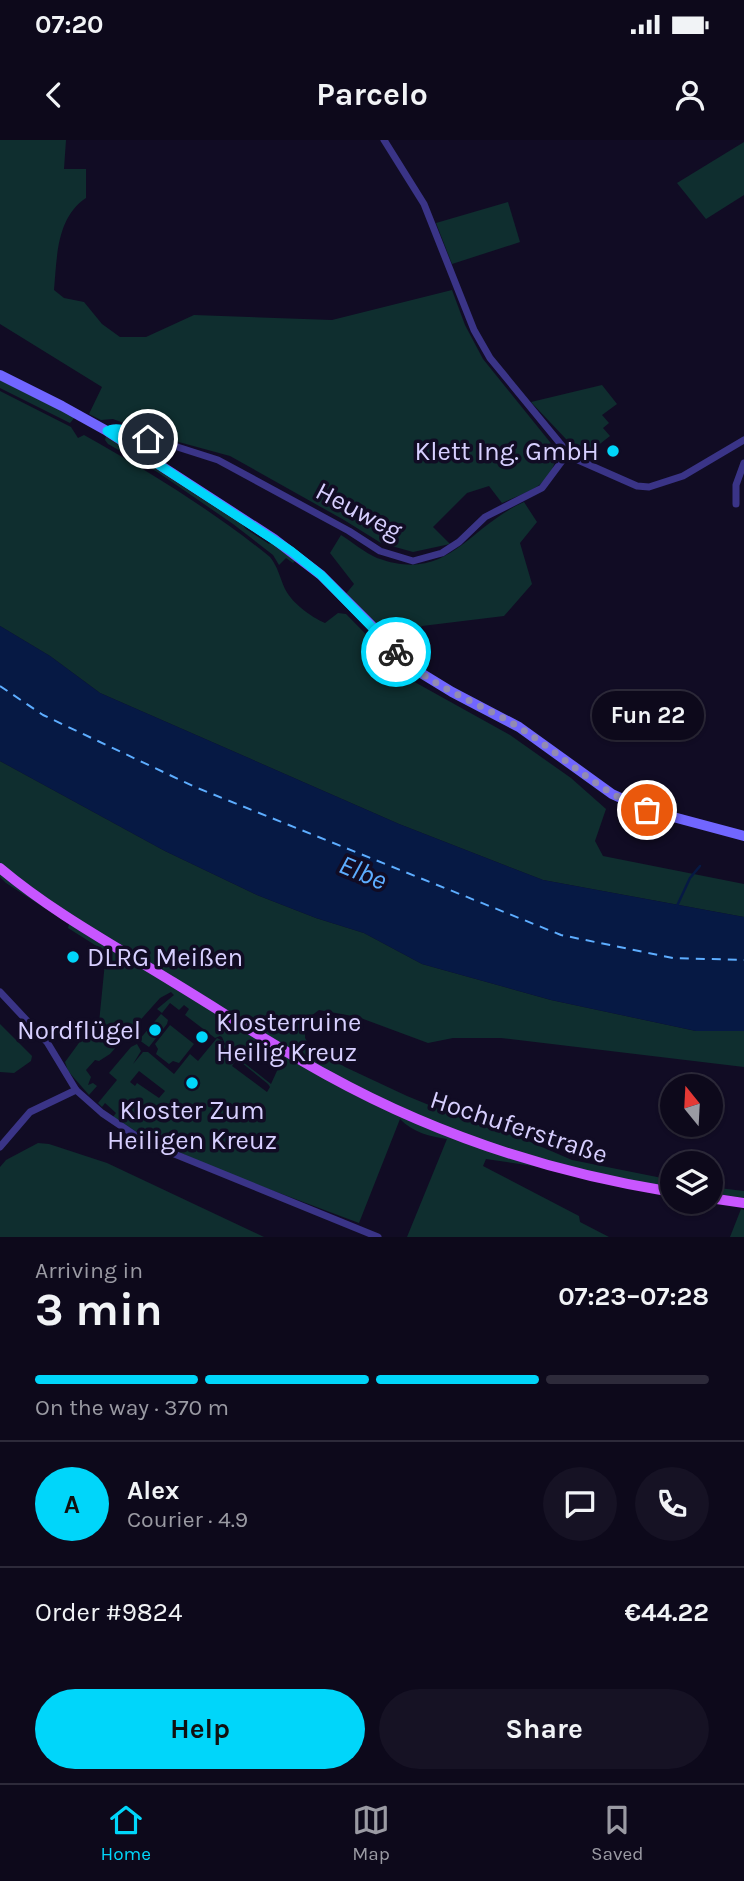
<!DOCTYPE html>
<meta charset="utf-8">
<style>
body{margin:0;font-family:Karla,sans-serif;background:#161224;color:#f1f3f6;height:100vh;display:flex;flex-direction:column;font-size:26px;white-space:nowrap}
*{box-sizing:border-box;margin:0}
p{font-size:23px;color:#9a9aa3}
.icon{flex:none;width:38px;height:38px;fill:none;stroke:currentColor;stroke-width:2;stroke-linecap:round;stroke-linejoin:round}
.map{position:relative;height:1097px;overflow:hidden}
.drawer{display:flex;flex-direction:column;background:#0d091b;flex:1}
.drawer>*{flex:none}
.needle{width:46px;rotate:342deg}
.fabs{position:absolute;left:660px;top:934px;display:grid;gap:14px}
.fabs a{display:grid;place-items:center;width:63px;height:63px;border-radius:50%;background:#0d091b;box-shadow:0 2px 5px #0004,0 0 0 2px #2d2a3a;font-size:35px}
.pin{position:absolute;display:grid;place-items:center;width:60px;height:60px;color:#fff;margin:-30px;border:4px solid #fff;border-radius:50%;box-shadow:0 2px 7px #0007}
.courier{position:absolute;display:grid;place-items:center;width:70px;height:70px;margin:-35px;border:5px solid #00d6fa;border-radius:50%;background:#fff;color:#222;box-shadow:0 2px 9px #0007}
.bubble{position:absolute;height:49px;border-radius:24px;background:#0d091b;box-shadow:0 2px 5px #0004,0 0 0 2px #2d2a3a;font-size:23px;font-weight:700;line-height:49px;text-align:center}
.overview em{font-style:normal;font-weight:700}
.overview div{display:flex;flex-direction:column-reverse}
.overview{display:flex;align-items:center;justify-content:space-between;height:119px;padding:0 35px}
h1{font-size:46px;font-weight:700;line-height:52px}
.bar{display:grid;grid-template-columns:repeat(4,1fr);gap:10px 7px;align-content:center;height:84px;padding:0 35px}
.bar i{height:9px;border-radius:5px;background:#2d2a3a}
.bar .selected{background:#00d6fa}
.bar p{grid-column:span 4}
.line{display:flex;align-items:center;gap:18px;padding:0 35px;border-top:2px solid #2d2a3a}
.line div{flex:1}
.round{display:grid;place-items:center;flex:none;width:74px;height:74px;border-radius:37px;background:#161224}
.action{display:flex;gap:14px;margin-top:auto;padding:14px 35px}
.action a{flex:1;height:80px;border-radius:42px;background:#00d6fa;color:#111;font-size:28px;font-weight:700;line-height:80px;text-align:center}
.action a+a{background:#161224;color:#f1f3f6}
.status{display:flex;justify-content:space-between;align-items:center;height:49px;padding:0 35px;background:#0d091b;direction:ltr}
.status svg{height:19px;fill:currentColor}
header{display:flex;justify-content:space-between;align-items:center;height:91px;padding:0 35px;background:#0d091b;font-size:32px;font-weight:700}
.tab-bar{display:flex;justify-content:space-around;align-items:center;height:98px;border-top:2px solid #2d2a3a;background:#0d091b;font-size:19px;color:#9a9aa3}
.tab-bar a{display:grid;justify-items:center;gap:4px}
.tab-bar .selected{color:#00d6fa}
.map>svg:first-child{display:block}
.green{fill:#0f2e2f;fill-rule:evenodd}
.water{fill:#061944}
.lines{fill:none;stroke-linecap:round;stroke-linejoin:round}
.stream{stroke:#061944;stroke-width:2.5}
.ferry{stroke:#5dadff;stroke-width:2;stroke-dasharray:9 7;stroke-linecap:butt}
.street{stroke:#3a3487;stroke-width:7}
.secondary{stroke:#7166ff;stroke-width:10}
.primary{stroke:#c856ff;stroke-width:10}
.done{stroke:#928bb2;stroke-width:7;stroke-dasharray:0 12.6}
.route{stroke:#00d6fa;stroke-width:9}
.poi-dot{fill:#00d6fa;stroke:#110c24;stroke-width:2.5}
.labels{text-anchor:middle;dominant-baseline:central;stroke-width:7;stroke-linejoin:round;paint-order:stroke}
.poi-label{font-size:26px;fill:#d7cfff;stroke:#110c24;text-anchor:end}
.street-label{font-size:26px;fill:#d7cfff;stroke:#110c24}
.water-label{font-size:28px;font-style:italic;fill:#5dadff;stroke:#110c24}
</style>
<div class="status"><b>07:20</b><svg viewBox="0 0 49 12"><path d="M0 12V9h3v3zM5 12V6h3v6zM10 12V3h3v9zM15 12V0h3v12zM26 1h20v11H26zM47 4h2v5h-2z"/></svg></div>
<header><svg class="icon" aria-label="back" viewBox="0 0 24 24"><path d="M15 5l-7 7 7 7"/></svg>Parcelo<svg class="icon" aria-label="person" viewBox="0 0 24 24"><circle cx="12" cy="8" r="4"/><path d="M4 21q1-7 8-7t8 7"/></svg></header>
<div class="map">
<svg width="744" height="1097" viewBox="0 0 744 1097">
<rect width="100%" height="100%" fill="#110c24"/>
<g class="green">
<path d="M0 0H66L64 29H86V58C56 78 57 118 54 150L64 158 84 162 102 184 120 197H146L194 175 332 180 452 150 465 185 483 219 558 312C549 348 533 349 502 363L489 346 467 353 433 387 450 404 413 412 381 403 344 380 230 316 164 298 113 279 101 280 89 274 102 247 0 184Z"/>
<path d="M744 2V55L706 79 677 43Z"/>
<path d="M508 62 520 102 452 124 436 83Z"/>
<path d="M0 239 75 277 70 283 0 248Z"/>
<path d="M602 245 617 264 602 275 609 283 603 288 610 296 583 317 531 262Z"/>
<path d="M0 251 71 287 78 298 84 295C148 331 212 370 270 417 278 427 280 438 285 449 292 463 311 477 325 483L338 473 346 474 411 540 510 595 571 638 606 669 595 701 603 716 744 744V777L543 740 399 684 100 553 50 516 0 486Z"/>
<path d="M106 296 237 378 246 389 269 404 272 401 297 419 293 423 286 418 279 425 273 415 233 384 159 333 108 304 105 300Z"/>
<path d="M524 362 537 382 520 403 532 444 504 476 422 486 402 507 345 455 354 444 330 413 341 395C352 402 365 413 377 418 448 444 467 387 524 362Z"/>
<path d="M0 621 165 711 257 755 316 778 364 793 422 824 551 860 696 891H744V927L501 898H453L428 903 358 877 319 870 311 876 305 888V898L310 906 345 927 407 956 473 983 521 998 572 1020 672 1040V1047L486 1019 483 1026 579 1076 580 1082 609 1097H407L447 999C431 997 412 992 400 979L359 1083 221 1031 145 997 113 977 116 973 105 963 102 967 98 963 117 940 109 933 131 907 137 904 141 911 133 924 143 912H148L174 934 190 914 198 921 217 898 223 901 216 911 218 913 220 911H219L225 904 222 897 220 896 215 898 185 875 189 869 184 865 179 870 170 863 162 873 157 869 174 855 171 852 160 858 110 914 99 921 95 920 86 930 91 937 88 945 93 943 97 946 89 955 68 931 65 922 84 896 99 883 106 812 68 788 69 784 6 743 0 737ZM249 904 281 922 271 944 238 918ZM237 919 268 944 270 947 267 952 232 926ZM139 931 165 951 159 958 137 943 135 946 130 942Z"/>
<path d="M161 874 168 880 167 884 149 907 139 900Z"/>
<path d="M0 884 32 916 31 921 14 933 0 932Z"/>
<path d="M170 885 194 904 179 923 173 921 169 924 156 914 158 909 155 904Z"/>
<path d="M38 1003 49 1004 107 1023 264 1097H0V1027L6 1020Z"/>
<path d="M710 1047 744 1051V1058L711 1053Z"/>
<path d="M741 1069 744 1070V1097H730Z"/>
</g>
<path class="water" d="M0 486 50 516 100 553 399 684 543 740 744 777V891H696L551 860 422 824 364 793 316 778 257 755 165 711 0 621Z"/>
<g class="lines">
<path class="stream" d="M676 768 690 738 700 726"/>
<path class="ferry" d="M0 546 43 575 195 647 561 795 673 818 744 820"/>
<g class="street">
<path d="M384 0 424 64 474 190 490 218 568 313 578 320 637 346 649 347 683 336 744 300"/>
<path d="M107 291 113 288 121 289 218 320 349 391 380 411 413 421 442 413 459 402 485 377 542 348 568 313"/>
<path d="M736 364V345L744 323"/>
<path d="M0 852 47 902 76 950 102 973 145 1002 378 1097"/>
<path d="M0 1007 30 972 76 950"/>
</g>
<path class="secondary" d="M0 235 62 266 107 291 274 399 321 435 416 530 452 552 519 587 612 654 647 670 744 696"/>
<g class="primary">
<path d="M0 728C52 772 115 806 173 842 224 873 274 906 327 935 434 994 552 1033 672 1052"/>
<path d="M710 1058 744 1063"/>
</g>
</g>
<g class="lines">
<path class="done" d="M396 512C431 548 479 562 520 588 563 615 599 653 647 670"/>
<path class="route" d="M148 299C136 295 119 284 107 291L291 411 321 435 396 512"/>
</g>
<g class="poi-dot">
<circle cx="613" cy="311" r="7"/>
<circle cx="73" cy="817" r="7"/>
<circle cx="155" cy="890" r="7"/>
<circle cx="202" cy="897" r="7"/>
<circle cx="192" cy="943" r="7"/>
</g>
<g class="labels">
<g class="poi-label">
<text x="599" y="311">Klett Ing. GmbH</text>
<text x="87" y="817" text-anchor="start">DLRG Meißen</text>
<text x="216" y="882" text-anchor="start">Klosterruine<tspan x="216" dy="30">Heilig Kreuz</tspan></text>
<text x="141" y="890">Nordflügel</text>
<text x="192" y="970" text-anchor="middle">Kloster Zum<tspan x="192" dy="30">Heiligen Kreuz</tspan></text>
</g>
<g class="street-label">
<text transform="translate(359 371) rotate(28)">Heuweg</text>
<text transform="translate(519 987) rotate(18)">Hochuferstraße</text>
</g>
<g class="water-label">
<text transform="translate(363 732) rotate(23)">Elbe</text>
</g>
</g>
</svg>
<div class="fabs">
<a><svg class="needle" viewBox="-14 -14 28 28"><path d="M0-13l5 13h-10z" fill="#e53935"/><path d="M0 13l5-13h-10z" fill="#9a9aa3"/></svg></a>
<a><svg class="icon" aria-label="layers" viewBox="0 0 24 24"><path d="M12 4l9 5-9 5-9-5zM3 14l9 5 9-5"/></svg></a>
</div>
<div class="pin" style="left:647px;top:670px;background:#ea580c"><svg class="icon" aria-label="bag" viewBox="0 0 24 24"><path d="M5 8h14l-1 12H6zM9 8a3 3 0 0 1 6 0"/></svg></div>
<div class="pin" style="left:148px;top:299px;background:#1f2937"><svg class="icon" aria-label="home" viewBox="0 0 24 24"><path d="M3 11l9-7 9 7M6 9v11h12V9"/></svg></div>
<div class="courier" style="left:396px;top:512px"><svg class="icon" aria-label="bike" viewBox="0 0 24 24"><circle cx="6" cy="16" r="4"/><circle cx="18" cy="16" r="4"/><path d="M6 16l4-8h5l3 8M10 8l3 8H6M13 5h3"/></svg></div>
<div class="bubble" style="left:592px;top:551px;width:112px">Fun 22</div>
</div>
<section class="drawer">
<div class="overview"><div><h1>3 min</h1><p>Arriving in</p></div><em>07:23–07:28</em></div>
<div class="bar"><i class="selected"></i><i class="selected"></i><i class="selected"></i><i></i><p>On the way · 370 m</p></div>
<div class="line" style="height:126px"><b class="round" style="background:#00d6fa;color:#111">A</b><div><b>Alex</b><p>Courier · 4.9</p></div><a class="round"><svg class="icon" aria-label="chat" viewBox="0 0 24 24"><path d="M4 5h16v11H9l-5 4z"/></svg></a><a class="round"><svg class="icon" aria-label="phone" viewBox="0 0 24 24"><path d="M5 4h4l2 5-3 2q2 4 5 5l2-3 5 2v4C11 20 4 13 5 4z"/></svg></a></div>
<div class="line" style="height:91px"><div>Order #9824</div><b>€44.22</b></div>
<div class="action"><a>Help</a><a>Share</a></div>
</section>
<nav class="tab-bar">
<a class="selected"><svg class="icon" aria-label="home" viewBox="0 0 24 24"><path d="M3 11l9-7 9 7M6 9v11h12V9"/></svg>Home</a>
<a><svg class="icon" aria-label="map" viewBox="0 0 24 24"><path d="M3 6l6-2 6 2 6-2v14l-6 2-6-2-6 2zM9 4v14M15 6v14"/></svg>Map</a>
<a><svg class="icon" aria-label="saved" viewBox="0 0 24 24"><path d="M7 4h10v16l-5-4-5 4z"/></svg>Saved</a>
</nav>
